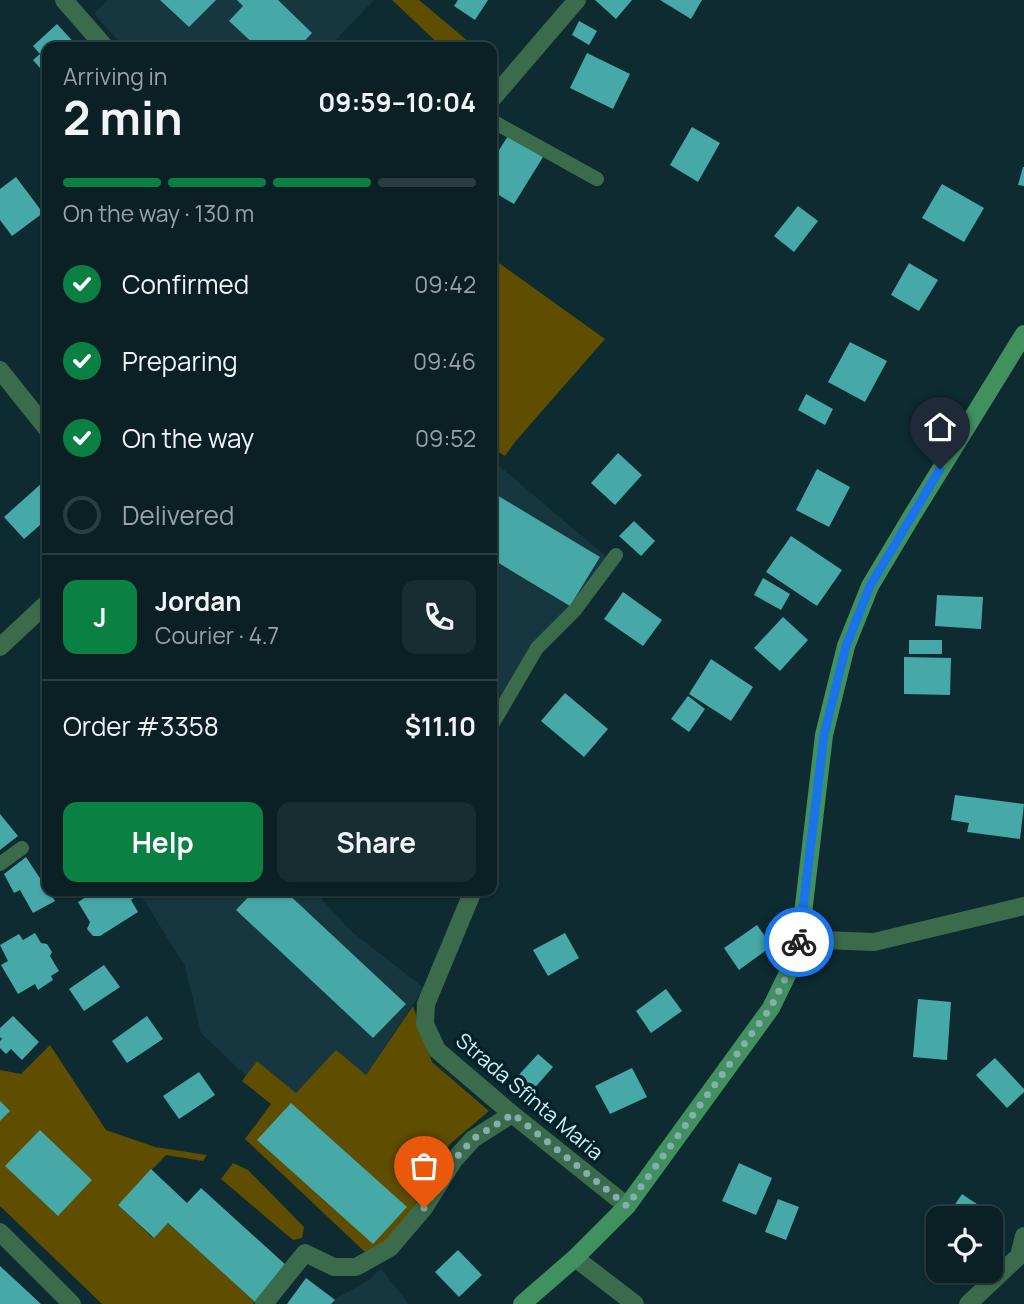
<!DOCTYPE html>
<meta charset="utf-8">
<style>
body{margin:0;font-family:Manrope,sans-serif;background:#182d32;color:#f1f3f6;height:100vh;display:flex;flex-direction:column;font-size:26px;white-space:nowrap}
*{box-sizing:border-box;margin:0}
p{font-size:23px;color:#99a3a7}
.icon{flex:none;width:38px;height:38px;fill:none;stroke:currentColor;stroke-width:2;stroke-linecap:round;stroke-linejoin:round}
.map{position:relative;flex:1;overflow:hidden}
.side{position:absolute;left:42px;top:42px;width:455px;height:854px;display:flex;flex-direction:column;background:#0a2025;border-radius:14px;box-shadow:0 2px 5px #0004,0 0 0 2px #2a3e42}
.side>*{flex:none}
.controls{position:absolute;left:926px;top:1206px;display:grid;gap:14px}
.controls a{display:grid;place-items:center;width:77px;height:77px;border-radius:14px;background:#0a2025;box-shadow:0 2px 5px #0004,0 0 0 2px #2a3e42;font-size:35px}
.pin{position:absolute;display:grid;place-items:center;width:60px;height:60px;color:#fff;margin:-72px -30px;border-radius:50% 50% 50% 0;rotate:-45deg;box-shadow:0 0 7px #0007}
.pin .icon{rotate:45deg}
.courier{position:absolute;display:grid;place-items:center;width:70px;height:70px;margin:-35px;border:5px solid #1a73e8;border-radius:50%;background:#fff;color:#222;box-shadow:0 2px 9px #0007}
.headline em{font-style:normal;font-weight:700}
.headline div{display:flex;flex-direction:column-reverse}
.headline{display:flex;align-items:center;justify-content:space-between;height:119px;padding:0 21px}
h1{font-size:46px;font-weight:700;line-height:52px}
.bar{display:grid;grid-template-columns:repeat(4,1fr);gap:10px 7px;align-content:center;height:84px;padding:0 21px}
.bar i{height:9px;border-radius:5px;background:#2a3e42}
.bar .selected{background:#0b8043}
.bar p{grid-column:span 4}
.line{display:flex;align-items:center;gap:18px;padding:0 21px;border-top:2px solid #2a3e42}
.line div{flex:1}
.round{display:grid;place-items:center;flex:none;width:74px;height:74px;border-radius:14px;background:#182d32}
ol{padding:0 21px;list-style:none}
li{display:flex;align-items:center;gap:21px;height:77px}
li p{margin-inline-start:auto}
li .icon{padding:7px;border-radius:50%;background:#0b8043;color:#fff;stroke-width:4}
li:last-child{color:#99a3a7}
li i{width:38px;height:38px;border:4px solid #2a3e42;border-radius:50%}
.button{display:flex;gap:14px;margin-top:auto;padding:14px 21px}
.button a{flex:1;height:80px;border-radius:14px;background:#0b8043;color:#fff;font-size:28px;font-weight:700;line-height:80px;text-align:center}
.button a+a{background:#182d32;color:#f1f3f6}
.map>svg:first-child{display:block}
.built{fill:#16373f}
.green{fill:#5f4d00}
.building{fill:#46a9a7}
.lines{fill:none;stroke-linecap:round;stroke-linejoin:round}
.lane{stroke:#3b6b4b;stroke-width:14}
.street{stroke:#3b6b4b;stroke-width:18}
.secondary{stroke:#41915f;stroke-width:18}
.done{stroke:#86acb4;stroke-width:7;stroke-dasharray:0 12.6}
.route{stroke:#1a73e8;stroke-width:9}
.labels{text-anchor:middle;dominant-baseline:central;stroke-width:7;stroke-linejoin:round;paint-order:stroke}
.street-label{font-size:21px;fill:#c7f1fb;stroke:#032127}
</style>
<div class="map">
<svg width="1024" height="1304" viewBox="0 0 1024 1304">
<rect width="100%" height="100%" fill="#0d2b31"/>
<g class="built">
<path d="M107 0H374L329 47H124L94 14Z"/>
<path d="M498 465 608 558 492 712V474Z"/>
<path d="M138 891H314L351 931 424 988 366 1075 296 1093 257 1061 246 1076 201 1033 185 966Z"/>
<path d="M381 1269 409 1304H287L306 1278 335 1299 366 1282Z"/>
</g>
<g class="green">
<path d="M392 0H419L475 47H442Z"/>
<path d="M492 258 605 339 515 442 505 456 492 448Z"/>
<path d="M413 1006 432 1062 489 1111 450 1144 411 1211 377 1250 365 1252 245 1139 271 1104 242 1081 257 1061 296 1093 336 1050 366 1075Z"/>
<path d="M50 1045 106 1130 155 1147 207 1155 203 1161 166 1155 118 1205 153 1238 168 1223 255 1302 253 1304H102L0 1206V1070L21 1074Z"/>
<path d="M233 1163 248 1170 304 1227 302 1238 293 1240 221 1179Z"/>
</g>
<g class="building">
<path d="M160 0H216L189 27Z"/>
<path d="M237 0H278L312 33 299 47H257L229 21 243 6Z"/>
<path d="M458 0H488L475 20 454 6Z"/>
<path d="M595 0H632L616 19Z"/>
<path d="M660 0H702L691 19Z"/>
<path d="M579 21 597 31 589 45 572 35Z"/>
<path d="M57 24 78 47H47V76L33 60 40 54 33 46Z"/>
<path d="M587 53 630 74 613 109 570 88Z"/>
<path d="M692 127 720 143 698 182 670 165Z"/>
<path d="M508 136 543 157 514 204 492 191V161Z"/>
<path d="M1023 167H1024V186L1018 185Z"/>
<path d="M16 177 43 213 12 236 0 220V189Z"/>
<path d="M942 184 984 208 964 242 922 218Z"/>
<path d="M798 206 818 221 794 252 774 236Z"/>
<path d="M909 263 938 280 919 311 891 295Z"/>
<path d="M850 342 887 361 865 402 828 382Z"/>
<path d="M806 394 833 409 825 425 798 410Z"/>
<path d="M618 453 642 475 615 505 591 483Z"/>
<path d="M817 469 850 487 829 527 796 510Z"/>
<path d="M42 483 47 490V519L24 539 4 517Z"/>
<path d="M495 494 600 557 570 606 492 559V532L497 524 492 521V500Z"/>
<path d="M634 521 655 541 641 556 619 536Z"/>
<path d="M791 536 842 570 817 606 766 572Z"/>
<path d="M763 578 790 594 781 610 754 595Z"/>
<path d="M623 592 662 620 643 646 604 619Z"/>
<path d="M937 595 983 597 981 629 935 626Z"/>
<path d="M783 617 808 640 780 671 754 648Z"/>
<rect x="909" y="640" width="33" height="14"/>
<path d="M904 657 951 658 950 695 904 694Z"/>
<path d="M711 659 753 687 731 721 689 694Z"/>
<path d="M565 693 608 729 584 757 541 721Z"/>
<path d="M688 696 705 709 689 732 671 719Z"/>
<path d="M955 795 1024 804 1020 839 967 832 969 823 951 820Z"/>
<path d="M0 814 18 836 0 850Z"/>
<path d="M26 857 55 901 33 913 20 890 14 893 4 874Z"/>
<path d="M92 891H130L134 898 131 900 138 912 100 936H93L87 929 90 922 78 902 94 892Z"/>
<path d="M254 891H285L406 1004 373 1038 236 910Z"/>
<path d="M757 925 772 946 739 970 724 948Z"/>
<path d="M35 933 41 943 47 944 52 952 50 956 59 971 51 976 53 980 38 990 35 984 18 994 1 965 8 961 0 945 19 934 23 940Z"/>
<path d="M565 933 579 958 548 976 533 950Z"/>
<path d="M104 965 120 987 84 1011 69 989Z"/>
<path d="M666 989 682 1011 651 1033 636 1011Z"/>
<path d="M918 999 951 1002 947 1060 913 1057Z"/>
<path d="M13 1016 39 1042 22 1060 11 1049 6 1054 0 1048V1041L2 1039 0 1037V1028Z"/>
<path d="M147 1016 163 1039 127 1063 112 1041Z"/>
<path d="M538 1054 553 1067 531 1092 516 1078Z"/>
<path d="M995 1058 1024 1089V1092L1007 1108 976 1075Z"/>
<path d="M632 1068 647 1097 610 1114 595 1086Z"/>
<path d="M199 1072 215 1095 179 1119 163 1096Z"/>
<path d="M0 1101 10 1111 0 1121Z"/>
<path d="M291 1103 407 1207 373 1244 257 1140Z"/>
<path d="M40 1130 92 1180 58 1216 5 1166Z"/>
<path d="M739 1163 772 1178 756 1215 722 1201Z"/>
<path d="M151 1169 187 1203 201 1188 287 1266 255 1302 168 1223 154 1238 118 1205Z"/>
<path d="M962 1194 996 1217 990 1226V1218H946Z"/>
<path d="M778 1199 799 1207 786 1240 765 1232Z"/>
<path d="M458 1250 482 1275 459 1297 435 1272Z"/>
<path d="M0 1266 41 1304H0Z"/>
<path d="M306 1278 335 1300 331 1304H287Z"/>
</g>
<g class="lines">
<g class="lane">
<path d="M492 121 597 179"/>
<path d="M492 725 537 648 575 610 616 555"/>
<path d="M0 864 22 848"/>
</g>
<g class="street">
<path d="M64 0 105 47"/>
<path d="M492 99 577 0"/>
<path d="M0 370 47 429"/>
<path d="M0 647 47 603"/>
<path d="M473 891 426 1004 425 1024 437 1050 512 1114 627 1206"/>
<path d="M800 939 874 942 1024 906"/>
<path d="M0 1232 72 1304"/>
<path d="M575 1258 635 1304"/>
<path d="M264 1304 305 1253 334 1267H356L390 1248 424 1208 454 1160 473 1139 512 1114"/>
<path d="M968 1304 1019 1256 1024 1236"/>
</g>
<path class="secondary" d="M522 1304 575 1258 627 1206 771 1008 790 969 800 939 824 735 846 646 870 586 913 514 1024 334"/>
</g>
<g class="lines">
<path class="done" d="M424 1208 454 1160 473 1139 513 1114 627 1206 771 1007 790 969 799 942"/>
<path class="route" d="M799 942 824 735 846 646 870 586 940 469"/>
</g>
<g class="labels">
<g class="street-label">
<text transform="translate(530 1096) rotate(40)">Strada Sfînta Maria</text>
</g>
</g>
</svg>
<div class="controls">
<a><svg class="icon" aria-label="locate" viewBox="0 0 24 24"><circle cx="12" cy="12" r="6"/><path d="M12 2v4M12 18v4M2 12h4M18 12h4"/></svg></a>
</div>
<div class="pin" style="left:424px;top:1208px;background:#ea580c"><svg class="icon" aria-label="bag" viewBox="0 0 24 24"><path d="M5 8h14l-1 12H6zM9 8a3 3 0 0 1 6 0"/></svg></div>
<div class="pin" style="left:940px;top:469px;background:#1f2937"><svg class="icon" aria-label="home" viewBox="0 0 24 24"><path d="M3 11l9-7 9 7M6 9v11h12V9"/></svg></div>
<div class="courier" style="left:799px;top:942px"><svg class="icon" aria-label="bike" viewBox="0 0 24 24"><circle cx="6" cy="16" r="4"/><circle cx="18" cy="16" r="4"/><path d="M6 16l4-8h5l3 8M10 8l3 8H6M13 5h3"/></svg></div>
<section class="side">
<div class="headline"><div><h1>2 min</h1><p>Arriving in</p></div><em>09:59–10:04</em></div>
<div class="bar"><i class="selected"></i><i class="selected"></i><i class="selected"></i><i></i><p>On the way · 130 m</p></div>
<ol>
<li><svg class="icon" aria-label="check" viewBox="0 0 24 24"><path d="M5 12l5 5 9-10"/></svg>Confirmed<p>09:42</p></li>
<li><svg class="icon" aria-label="check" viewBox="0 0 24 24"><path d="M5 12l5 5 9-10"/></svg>Preparing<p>09:46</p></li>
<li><svg class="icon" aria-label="check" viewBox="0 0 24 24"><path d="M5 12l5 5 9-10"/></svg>On the way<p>09:52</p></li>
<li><i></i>Delivered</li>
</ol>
<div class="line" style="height:126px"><b class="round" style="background:#0b8043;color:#fff">J</b><div><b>Jordan</b><p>Courier · 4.7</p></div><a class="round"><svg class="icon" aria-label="phone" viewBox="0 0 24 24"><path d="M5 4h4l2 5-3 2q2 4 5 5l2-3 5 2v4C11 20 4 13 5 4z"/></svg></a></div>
<div class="line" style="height:91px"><div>Order #3358</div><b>$11.10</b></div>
<div class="button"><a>Help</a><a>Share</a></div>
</section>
</div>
